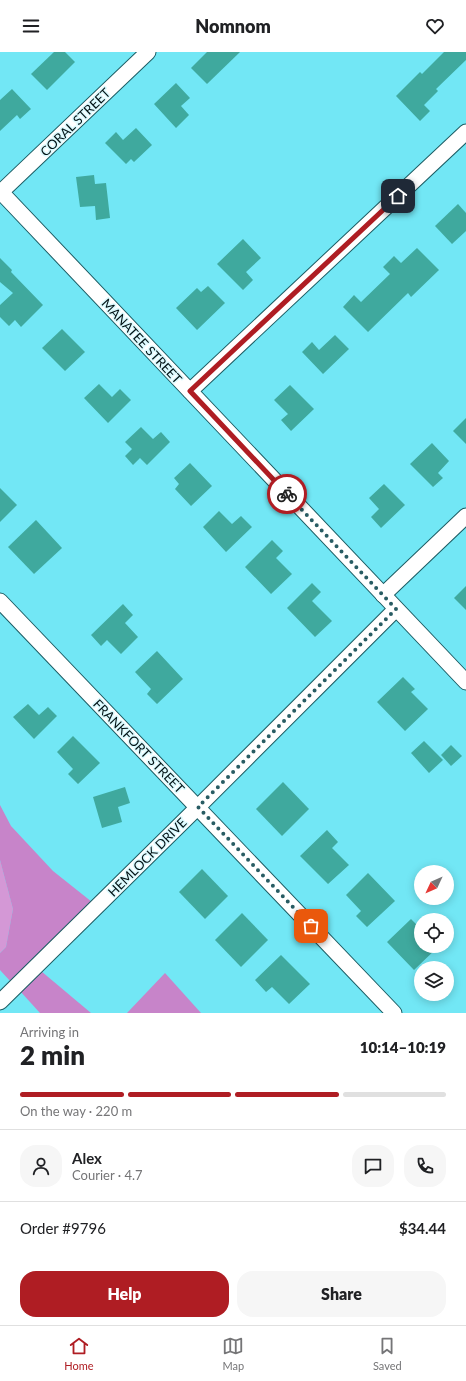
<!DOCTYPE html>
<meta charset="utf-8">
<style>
body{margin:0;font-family:Lato,sans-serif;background:#f6f6f6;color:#202124;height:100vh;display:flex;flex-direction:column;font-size:15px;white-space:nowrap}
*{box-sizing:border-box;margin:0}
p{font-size:13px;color:#757577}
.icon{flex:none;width:22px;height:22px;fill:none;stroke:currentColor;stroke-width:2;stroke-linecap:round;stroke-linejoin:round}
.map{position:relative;height:961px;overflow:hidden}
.side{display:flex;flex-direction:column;background:#fff;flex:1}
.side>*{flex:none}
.needle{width:26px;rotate:226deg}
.buttons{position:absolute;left:414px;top:813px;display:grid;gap:8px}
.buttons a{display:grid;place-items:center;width:40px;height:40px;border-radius:50%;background:#fff;box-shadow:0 2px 10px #0003;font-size:20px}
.pin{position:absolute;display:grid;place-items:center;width:34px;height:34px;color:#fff;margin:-17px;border-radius:8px;box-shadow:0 2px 6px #0006}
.courier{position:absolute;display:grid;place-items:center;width:40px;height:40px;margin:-20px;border:3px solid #af1d23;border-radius:50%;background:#fff;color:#222;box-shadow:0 1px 5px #0007}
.headline em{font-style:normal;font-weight:800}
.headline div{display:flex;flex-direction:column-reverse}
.headline{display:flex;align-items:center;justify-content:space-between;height:68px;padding:0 20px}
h1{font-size:26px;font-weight:800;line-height:30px}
.bar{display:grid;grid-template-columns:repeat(4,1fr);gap:6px 4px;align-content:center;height:48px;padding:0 20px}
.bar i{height:5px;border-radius:3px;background:#e0e0e0}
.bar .active{background:#af1d23}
.bar p{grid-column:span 4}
.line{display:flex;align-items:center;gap:10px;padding:0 20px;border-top:1px solid #e0e0e0}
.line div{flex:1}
.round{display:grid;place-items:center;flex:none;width:42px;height:42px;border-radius:16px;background:#f6f6f6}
.primary-button{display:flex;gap:8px;margin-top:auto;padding:8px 20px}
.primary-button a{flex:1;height:46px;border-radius:16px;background:#af1d23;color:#fff;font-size:16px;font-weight:800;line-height:46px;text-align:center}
.primary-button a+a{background:#f6f6f6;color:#202124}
header{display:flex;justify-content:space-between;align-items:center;height:52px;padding:0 20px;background:#fff;font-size:18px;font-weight:800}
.dock{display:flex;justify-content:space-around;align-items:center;height:56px;border-top:1px solid #e0e0e0;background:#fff;font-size:11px;color:#757577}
.dock a{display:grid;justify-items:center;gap:2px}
.dock .active{color:#af1d23}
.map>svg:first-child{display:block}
.green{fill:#d498d6}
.forest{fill:#c784c9}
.building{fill:#3fa99e}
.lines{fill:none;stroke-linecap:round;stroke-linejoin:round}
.street-casing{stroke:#1c5c63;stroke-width:17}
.street{stroke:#fff;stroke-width:15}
.done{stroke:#285c63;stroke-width:4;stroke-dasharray:0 7.2}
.route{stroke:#af1d23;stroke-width:5}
.labels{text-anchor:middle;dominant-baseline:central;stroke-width:3;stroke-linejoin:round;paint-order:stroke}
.street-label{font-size:13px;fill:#001114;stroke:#dcfafe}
</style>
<header><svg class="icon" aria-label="menu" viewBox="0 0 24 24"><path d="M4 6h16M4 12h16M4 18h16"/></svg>Nomnom<svg class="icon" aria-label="heart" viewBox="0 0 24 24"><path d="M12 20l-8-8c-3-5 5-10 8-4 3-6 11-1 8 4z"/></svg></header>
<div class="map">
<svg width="466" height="961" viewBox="0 0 466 961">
<rect width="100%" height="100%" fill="#72e7f5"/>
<path class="green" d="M0 808 13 857 6 895 0 901Z"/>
<g class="forest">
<path d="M0 753 11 774 53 819 92 850 11 930 0 918V901L6 895 13 857 0 808Z"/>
<path d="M41 919 91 961H40L20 939Z"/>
<path d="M165 921 201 961H127Z"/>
</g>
<g class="building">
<path d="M54 0H65L75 10 47 38 31 22Z"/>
<path d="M207 0H240L207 32 191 16Z"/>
<path d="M444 0H466V8L436 37 438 39 424 53 430 59 420 69 396 44 420 20 422 22Z"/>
<path d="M176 31 190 46 181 54 189 63 176 76 154 52Z"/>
<path d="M12 37 31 57 20 67 17 63 0 79V48Z"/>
<path d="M136 76 152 93 134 110 131 107 126 112 105 91 116 80 123 88Z"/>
<path d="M94 123 95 132 106 131 110 166 96 168 95 154 80 155 76 125Z"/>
<path d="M458 152 466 161V179L452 192 435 174Z"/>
<path d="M243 187 261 206 246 220 253 228 243 238 217 212Z"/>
<path d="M417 196 439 218 411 245 408 241 368 280 343 255 354 243 361 250 390 222 383 215 394 204 401 211Z"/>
<path d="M0 206 12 218 11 220 43 253 21 275 15 268 9 274 0 265V253L13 241 0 230Z"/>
<path d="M208 234 225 251 197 278 176 256 197 236 201 240Z"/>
<path d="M62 277 85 300 65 319 42 296Z"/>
<path d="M335 283 349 297 323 322 302 300 312 290 319 298Z"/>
<path d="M99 332 112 345 120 337 131 348 108 371 84 346Z"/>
<path d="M290 333 314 357 291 379 281 368 288 362 274 348Z"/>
<path d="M466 366V392L453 379Z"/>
<path d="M141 375 153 387 161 380 170 390 147 413 140 406 133 413 125 404 132 397 125 390Z"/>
<path d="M432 391 449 409 438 421 443 426 433 435 410 412Z"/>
<path d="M190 411 212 434 191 454 175 437 179 432 174 426Z"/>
<path d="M384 432 405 453 381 476 371 465 379 457 369 446Z"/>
<path d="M0 436 17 453 0 470Z"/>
<path d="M219 459 232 472 241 464 252 475 226 500 203 475Z"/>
<path d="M36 468 62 496 34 522 8 495Z"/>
<path d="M272 488 283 499 276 506 292 522 271 542 245 515Z"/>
<path d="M312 531 321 540 312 549 332 569 315 585 287 556Z"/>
<path d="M466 534V558L454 546Z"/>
<path d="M123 552 133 563 125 571 138 585 121 602 107 588 101 594 91 583Z"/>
<path d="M157 599 183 627 157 652 147 642 151 637 135 620Z"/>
<path d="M403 625 415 637 411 640 428 657 405 679 377 650Z"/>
<path d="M28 652 39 663 48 655 57 664 34 687 13 665Z"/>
<path d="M73 684 100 711 78 732 68 722 73 717 57 700Z"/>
<path d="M424 689 443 708 429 721 411 701Z"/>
<path d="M451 693 462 704 451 714 441 703Z"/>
<path d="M283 730 309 757 282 784 256 757Z"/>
<path d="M125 735 130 751 118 755 122 770 102 776 93 745Z"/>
<path d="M327 778 338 790 332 796 349 813 328 832 300 804Z"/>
<path d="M202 817 228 844 205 867 179 840Z"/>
<path d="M368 821 395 849 367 875 356 864 361 859 346 843Z"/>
<path d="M242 861 268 888 241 915 215 888Z"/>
<path d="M411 867 421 877V894H439L414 918 387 890Z"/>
<path d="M281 903 310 932 289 952 272 935 266 940 255 928Z"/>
</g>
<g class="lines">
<g class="street-casing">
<g id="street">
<path d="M0 139 466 630"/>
<path d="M1 140 148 0"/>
<path d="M190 339 466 80"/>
<path d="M383 543 466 464"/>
<path d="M0 549 394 961"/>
<path d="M0 950 198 755 396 557"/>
</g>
</g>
<use href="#street" class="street"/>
</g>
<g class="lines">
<path class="done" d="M287 442 396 557 198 755 311 874"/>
<path class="route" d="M287 442 190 339 398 144"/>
</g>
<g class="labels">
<g class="street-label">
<text transform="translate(75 70) rotate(-44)">CORAL STREET</text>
<text transform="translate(142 289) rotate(47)">MANATEE STREET</text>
<text transform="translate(139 694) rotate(46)">FRANKFORT STREET</text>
<text transform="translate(147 805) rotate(-45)">HEMLOCK DRIVE</text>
</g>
</g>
</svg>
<div class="buttons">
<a><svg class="needle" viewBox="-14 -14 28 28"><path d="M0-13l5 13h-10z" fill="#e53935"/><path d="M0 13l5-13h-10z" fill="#757577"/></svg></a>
<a><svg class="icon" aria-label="locate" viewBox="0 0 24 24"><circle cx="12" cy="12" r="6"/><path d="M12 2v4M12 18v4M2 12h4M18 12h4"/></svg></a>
<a><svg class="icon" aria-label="layers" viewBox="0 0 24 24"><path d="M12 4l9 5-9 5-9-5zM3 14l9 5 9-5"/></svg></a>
</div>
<div class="pin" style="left:311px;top:874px;background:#ea580c"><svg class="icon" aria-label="bag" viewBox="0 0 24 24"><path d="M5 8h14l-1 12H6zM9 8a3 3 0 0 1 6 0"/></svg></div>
<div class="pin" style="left:398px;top:144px;background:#1f2937"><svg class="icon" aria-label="home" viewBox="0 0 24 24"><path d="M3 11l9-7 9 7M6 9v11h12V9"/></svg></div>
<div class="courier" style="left:287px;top:442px"><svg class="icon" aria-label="bike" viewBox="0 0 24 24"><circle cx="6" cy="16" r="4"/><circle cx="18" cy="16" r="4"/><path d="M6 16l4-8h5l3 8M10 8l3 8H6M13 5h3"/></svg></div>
</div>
<section class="side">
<div class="headline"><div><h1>2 min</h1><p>Arriving in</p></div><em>10:14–10:19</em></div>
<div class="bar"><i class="active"></i><i class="active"></i><i class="active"></i><i></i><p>On the way · 220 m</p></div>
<div class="line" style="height:72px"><a class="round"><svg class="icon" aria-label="person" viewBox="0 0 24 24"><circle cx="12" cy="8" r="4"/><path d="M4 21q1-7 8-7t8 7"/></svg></a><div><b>Alex</b><p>Courier · 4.7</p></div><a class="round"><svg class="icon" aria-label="chat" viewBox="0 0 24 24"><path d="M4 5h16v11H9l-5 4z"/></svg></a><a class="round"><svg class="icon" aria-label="phone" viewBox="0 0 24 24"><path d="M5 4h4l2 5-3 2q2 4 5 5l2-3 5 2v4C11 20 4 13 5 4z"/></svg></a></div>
<div class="line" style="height:52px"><div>Order #9796</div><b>$34.44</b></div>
<div class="primary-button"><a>Help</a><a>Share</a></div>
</section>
<nav class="dock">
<a class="active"><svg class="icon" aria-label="home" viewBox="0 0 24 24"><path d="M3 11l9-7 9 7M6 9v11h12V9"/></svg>Home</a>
<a><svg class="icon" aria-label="map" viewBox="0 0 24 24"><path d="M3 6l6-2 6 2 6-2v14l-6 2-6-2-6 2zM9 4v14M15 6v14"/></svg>Map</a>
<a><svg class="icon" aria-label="saved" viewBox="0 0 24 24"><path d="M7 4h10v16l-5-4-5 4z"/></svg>Saved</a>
</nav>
